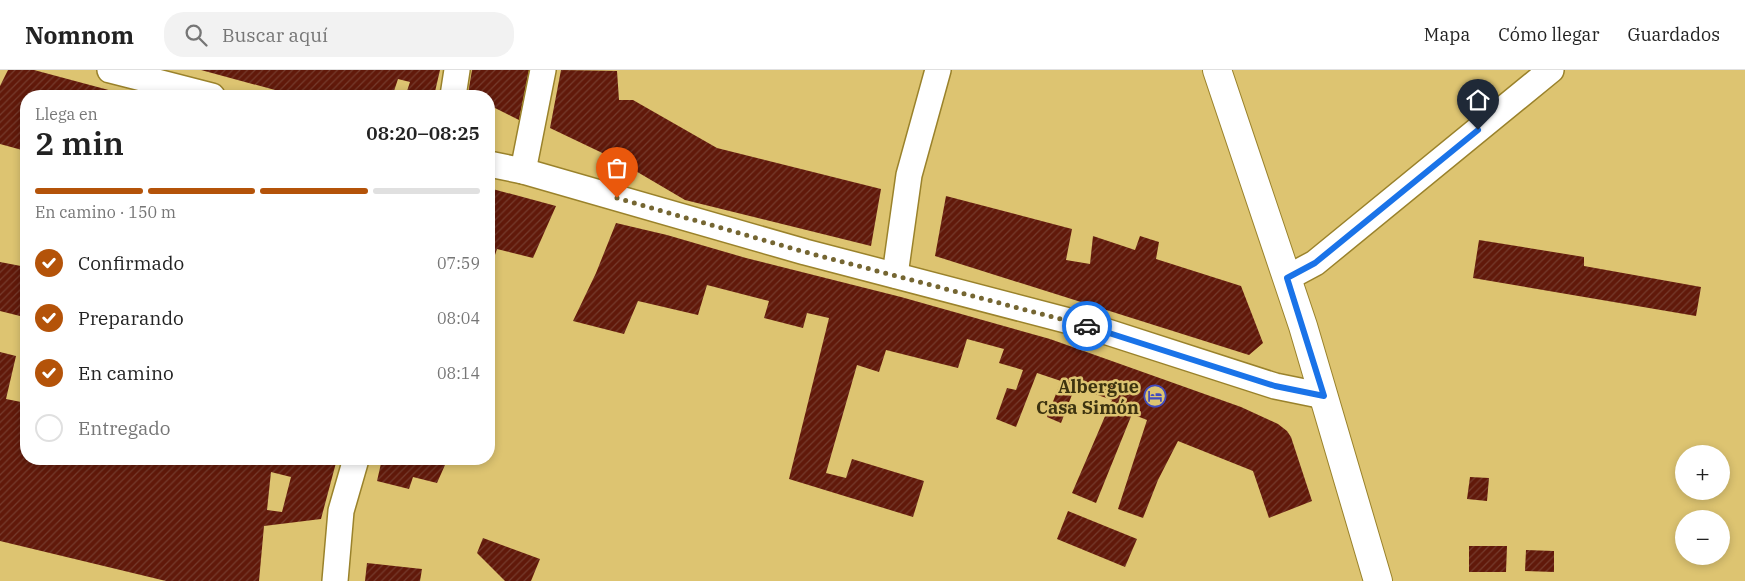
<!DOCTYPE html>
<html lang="es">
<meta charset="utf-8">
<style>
body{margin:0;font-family:"IBM Plex Serif",serif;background:#f2f2f2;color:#222;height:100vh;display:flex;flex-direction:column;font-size:19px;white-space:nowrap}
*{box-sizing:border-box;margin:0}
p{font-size:16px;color:#767676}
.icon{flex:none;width:28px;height:28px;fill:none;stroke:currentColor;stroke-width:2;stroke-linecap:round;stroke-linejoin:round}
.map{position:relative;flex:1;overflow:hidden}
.drawer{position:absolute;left:20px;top:20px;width:475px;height:375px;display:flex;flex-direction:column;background:#fff;border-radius:20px;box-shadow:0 2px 8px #0003}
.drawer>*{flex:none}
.tools{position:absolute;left:1675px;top:375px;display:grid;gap:10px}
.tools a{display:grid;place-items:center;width:55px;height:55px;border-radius:50%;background:#fff;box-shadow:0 2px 8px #0003;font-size:25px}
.pin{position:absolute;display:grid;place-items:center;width:42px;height:42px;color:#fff;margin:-51px -21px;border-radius:50% 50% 50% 0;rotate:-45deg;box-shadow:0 0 5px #0007}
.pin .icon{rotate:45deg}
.courier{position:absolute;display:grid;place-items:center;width:50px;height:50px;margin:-25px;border:4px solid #1a73e8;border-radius:50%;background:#fff;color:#222;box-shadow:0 1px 6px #0007}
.headline em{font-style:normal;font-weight:600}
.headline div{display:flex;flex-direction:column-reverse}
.headline{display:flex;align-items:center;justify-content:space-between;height:85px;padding:0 15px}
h1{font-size:32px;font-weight:600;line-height:38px}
.bar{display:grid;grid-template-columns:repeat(4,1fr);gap:8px 5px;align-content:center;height:60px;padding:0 15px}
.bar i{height:6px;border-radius:4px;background:#e0e0e0}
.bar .current{background:#b45309}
.bar p{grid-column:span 4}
ol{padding:0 15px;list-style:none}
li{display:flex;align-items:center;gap:15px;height:55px}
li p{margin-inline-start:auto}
li .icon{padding:5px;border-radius:50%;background:#b45309;color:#fff;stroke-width:4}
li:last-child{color:#767676}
li i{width:28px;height:28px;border:2px solid #e0e0e0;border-radius:50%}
header{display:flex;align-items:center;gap:30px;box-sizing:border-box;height:70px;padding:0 25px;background:#fff;border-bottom:1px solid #e0e0e0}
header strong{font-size:24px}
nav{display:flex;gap:28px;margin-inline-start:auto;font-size:18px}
.search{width:350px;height:45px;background:#f2f2f2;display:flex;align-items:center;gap:12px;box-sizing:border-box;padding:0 18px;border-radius:20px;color:#767676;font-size:19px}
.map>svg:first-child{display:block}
.building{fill:url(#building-hatch);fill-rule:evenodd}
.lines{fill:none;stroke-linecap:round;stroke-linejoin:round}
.street-casing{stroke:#9a822b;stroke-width:28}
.secondary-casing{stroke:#9a822b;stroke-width:30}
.street{stroke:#fff;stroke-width:25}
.secondary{stroke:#fff;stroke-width:28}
.done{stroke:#756632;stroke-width:5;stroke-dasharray:0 9}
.route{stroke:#1a73e8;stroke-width:6}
.labels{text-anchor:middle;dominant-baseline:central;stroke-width:5;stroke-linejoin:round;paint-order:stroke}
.poi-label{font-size:18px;font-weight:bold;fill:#3d3310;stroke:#ddc471;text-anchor:end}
</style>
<header>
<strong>Nomnom</strong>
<div class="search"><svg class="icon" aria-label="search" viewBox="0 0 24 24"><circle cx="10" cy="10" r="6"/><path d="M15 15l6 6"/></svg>Buscar aquí</div>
<nav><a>Mapa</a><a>Cómo llegar</a><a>Guardados</a></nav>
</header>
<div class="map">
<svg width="1745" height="511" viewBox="0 0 1745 511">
<defs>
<pattern id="building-hatch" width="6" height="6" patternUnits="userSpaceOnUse" patternTransform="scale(1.25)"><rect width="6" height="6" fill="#61190a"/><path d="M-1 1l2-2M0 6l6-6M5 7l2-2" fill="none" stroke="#753b2d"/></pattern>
</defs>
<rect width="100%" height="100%" fill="#ddc471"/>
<g class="building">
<path d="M8 0H34L131 26H26V73L22 80 0 74V16Z"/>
<path d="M201 0H440L434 26H297ZM398 9 410 12 406 24 394 21Z"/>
<path d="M472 0H529L519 50 489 35V26H472L468 24Z"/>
<path d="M561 0 617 1 619 30H633L717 78 881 119 871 176 685 130 617 90 550 58Z"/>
<path d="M489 118 556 136 533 188 497 179 489 203Z"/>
<path d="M946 126 1072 159 1066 190 1090 194 1093 166 1135 180 1140 166 1159 172 1156 189 1241 216 1263 273 1249 285 935 186Z"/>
<path d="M616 153 667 165 746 188 901 227 1050 269 1241 337 1278 354 1287 361 1291 367 1312 431 1269 448 1253 401 1178 371 1158 410 1143 448 1118 439 1147 350 1132 344 1096 433 1072 423 1112 330 1075 317 1061 353 1047 347 1061 311 1037 303 1016 357 996 349 1007 318 1016 320 1023 300 999 293 1004 279 967 269 958 298 886 280 879 302 857 295 826 403 846 408 852 389 924 411 913 447 789 409 829 248 807 243 803 258 764 248 769 231 707 215 698 245 638 231 624 264 573 251 596 203Z"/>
<path d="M1479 170 1584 187V196L1701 217 1696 246 1473 208Z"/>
<path d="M0 192 26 197V235L24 247 0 241Z"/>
<path d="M0 282 16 286 6 329 26 333V389H289L300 392 301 389H337L321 449 264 456 259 511H166L0 471ZM271 402 291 407 282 442 267 440Z"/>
<path d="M382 389H419L445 395 437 413 413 407 409 419 377 411Z"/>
<path d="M1470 407 1489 408 1487 431 1467 429Z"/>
<path d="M1068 441 1137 469 1125 497 1057 469Z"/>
<path d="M483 468 540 489 531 511H505L477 483Z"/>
<path d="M1469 476H1507L1506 502H1469Z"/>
<path d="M1526 480 1554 481V502L1525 501Z"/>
<path d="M367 493 422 499 420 511H365Z"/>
</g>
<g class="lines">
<g class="street-casing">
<g id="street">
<path d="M110 0 212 26"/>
<path d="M453 26 457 0"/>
<path d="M489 94 523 101 805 182 1092 257 1275 316 1324 326"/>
<path d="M523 101 543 0"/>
<path d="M895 205 909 105 938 0"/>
<path d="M1287 208 1315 193 1551 0"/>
<path d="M335 511 341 441 356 389"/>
</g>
</g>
<g class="secondary-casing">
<path id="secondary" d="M1217 0 1303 256 1378 511"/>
</g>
<use href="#street" class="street"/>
<use href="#secondary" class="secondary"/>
</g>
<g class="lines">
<path class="done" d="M617 128 805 182 1087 256"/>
<path class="route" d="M1087 256 1275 316 1324 326 1287 208 1315 193 1478 60"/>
</g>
<defs>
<g id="hotel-ring" transform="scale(1.125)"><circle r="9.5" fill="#ddc471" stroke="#404bbf" stroke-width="1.5"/><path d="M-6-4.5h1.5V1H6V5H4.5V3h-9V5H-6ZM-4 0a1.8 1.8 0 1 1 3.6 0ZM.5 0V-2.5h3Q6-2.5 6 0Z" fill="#404bbf"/></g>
</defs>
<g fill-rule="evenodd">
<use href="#hotel-ring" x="1155" y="326"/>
</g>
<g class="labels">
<g class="poi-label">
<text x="1139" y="316">Albergue<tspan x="1139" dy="21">Casa Simón</tspan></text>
</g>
</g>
</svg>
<div class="tools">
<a>+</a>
<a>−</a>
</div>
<div class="pin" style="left:617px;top:128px;background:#ea580c"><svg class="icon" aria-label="bag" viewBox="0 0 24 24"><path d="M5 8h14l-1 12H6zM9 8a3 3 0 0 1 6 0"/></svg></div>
<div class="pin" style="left:1478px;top:60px;background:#1f2937"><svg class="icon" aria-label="home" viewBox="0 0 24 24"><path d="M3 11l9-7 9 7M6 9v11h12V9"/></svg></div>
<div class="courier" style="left:1087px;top:256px"><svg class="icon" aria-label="car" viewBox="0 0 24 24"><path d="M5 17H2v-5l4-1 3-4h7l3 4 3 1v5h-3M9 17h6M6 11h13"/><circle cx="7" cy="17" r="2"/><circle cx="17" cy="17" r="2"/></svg></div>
<section class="drawer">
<div class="headline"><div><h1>2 min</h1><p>Llega en</p></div><em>08:20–08:25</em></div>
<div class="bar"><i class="current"></i><i class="current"></i><i class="current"></i><i></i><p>En camino · 150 m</p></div>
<ol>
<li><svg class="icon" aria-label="check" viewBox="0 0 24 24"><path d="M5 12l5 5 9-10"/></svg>Confirmado<p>07:59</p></li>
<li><svg class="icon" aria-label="check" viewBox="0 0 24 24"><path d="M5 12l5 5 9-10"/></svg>Preparando<p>08:04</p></li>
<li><svg class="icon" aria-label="check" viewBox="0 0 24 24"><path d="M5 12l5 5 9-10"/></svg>En camino<p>08:14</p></li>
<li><i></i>Entregado</li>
</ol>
</section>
</div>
